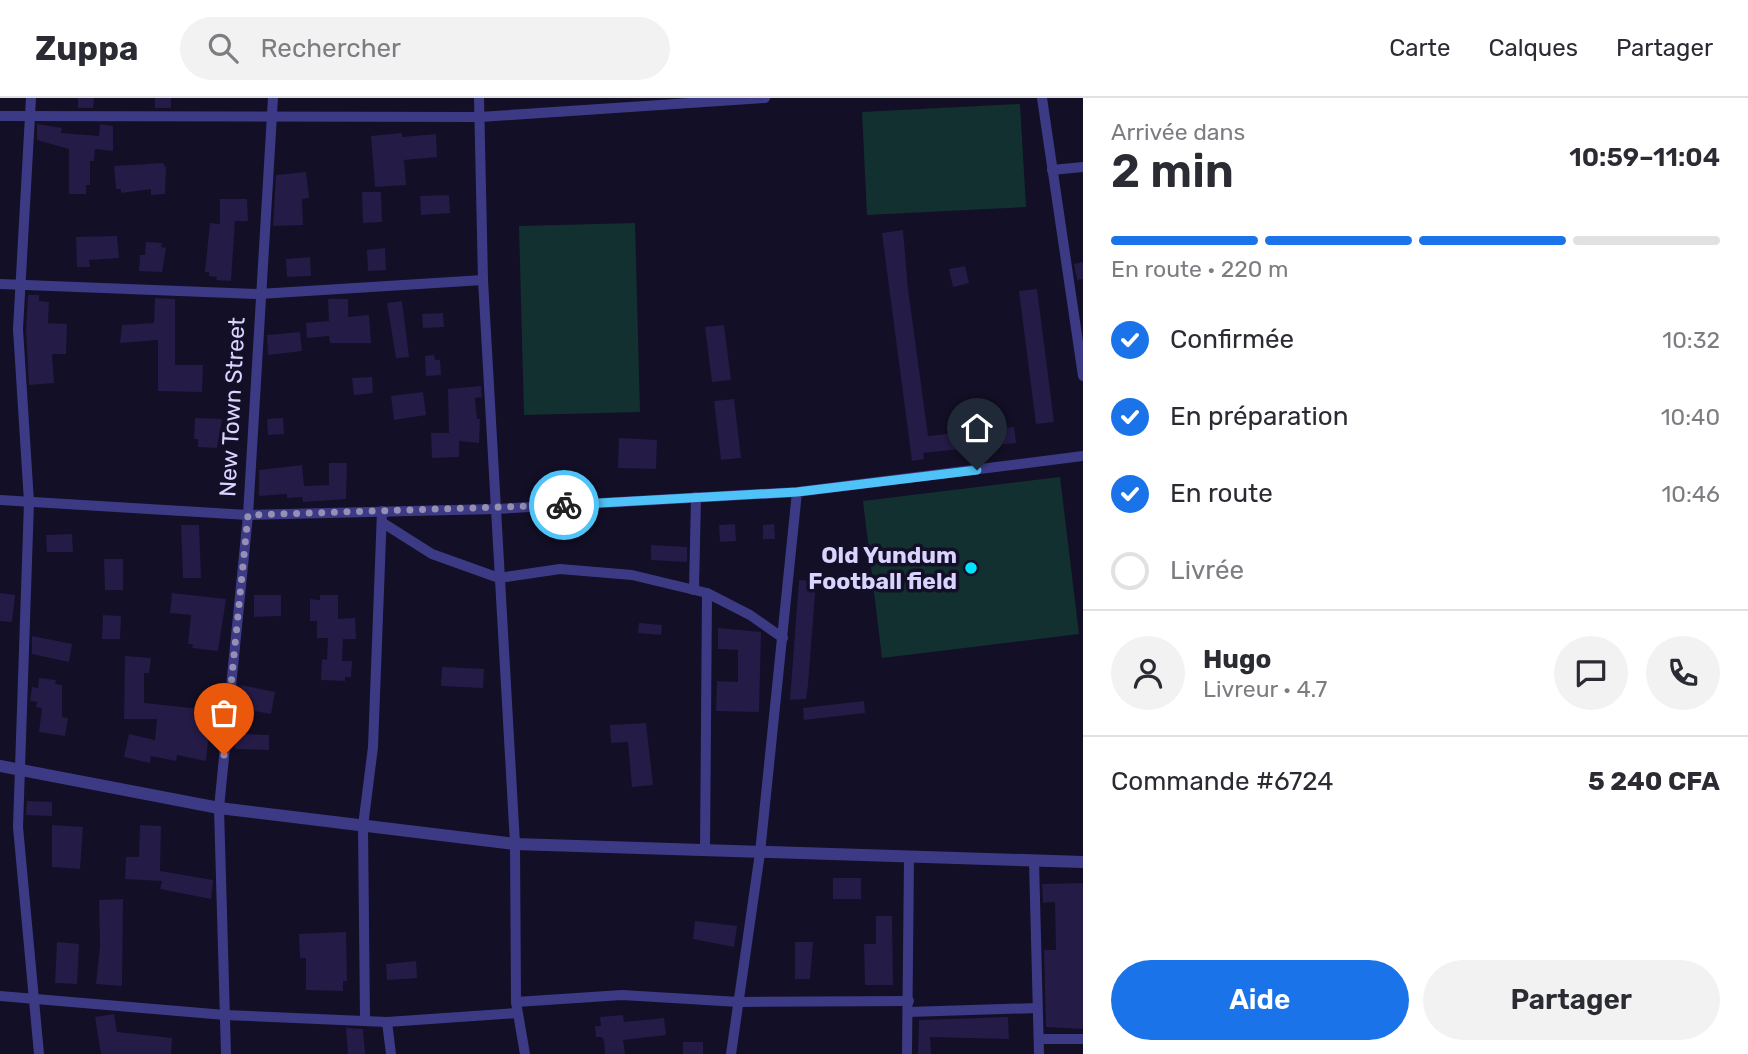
<!DOCTYPE html>
<html lang="fr">
<meta charset="utf-8">
<style>
body{margin:0;font-family:Rubik,sans-serif;background:#f2f2f3;color:#2b2b33;height:100vh;display:flex;flex-direction:column;font-size:26px;white-space:nowrap}
*{box-sizing:border-box;margin:0}
p{font-size:23px;color:#7c7c81}
.icon{flex:none;width:38px;height:38px;fill:none;stroke:currentColor;stroke-width:2;stroke-linecap:round;stroke-linejoin:round}
.map{position:relative;flex:1;overflow:hidden}
.drawer{display:flex;flex-direction:column;background:#fff;width:665px}
.drawer>*{flex:none}
.pin{position:absolute;display:grid;place-items:center;width:60px;height:60px;color:#fff;margin:-72px -30px;border-radius:50% 50% 50% 0;rotate:-45deg;box-shadow:0 0 7px #0007}
.pin .icon{rotate:45deg}
.courier{position:absolute;display:grid;place-items:center;width:70px;height:70px;margin:-35px;border:5px solid #4fc3f7;border-radius:50%;background:#fff;color:#222;box-shadow:0 2px 9px #0007}
.head em{font-style:normal;font-weight:600}
.head div{display:flex;flex-direction:column-reverse}
.head{display:flex;align-items:center;justify-content:space-between;height:119px;padding:0 28px}
h1{font-size:46px;font-weight:600;line-height:52px}
.bar{display:grid;grid-template-columns:repeat(4,1fr);gap:10px 7px;align-content:center;height:84px;padding:0 28px}
.bar i{height:9px;border-radius:5px;background:#e1e1e2}
.bar .selected{background:#1a73e8}
.bar p{grid-column:span 4}
.line{display:flex;align-items:center;gap:18px;padding:0 28px;border-top:2px solid #e1e1e2}
.line div{flex:1}
.round{display:grid;place-items:center;flex:none;width:74px;height:74px;border-radius:37px;background:#f2f2f3}
ol{padding:0 28px;list-style:none}
li{display:flex;align-items:center;gap:21px;height:77px}
li p{margin-inline-start:auto}
li .icon{padding:7px;border-radius:50%;background:#1a73e8;color:#fff;stroke-width:4}
li:last-child{color:#7c7c81}
li i{width:38px;height:38px;border:4px solid #e1e1e2;border-radius:50%}
.action{display:flex;gap:14px;margin-top:auto;padding:14px 28px}
.action a{flex:1;height:80px;border-radius:42px;background:#1a73e8;color:#fff;font-size:28px;font-weight:600;line-height:80px;text-align:center}
.action a+a{background:#f2f2f3;color:#2b2b33}
header{display:flex;align-items:center;gap:42px;box-sizing:border-box;height:98px;padding:0 35px;background:#fff;border-bottom:2px solid #e1e1e2}
header strong{font-size:33px}
nav{display:flex;gap:38px;margin-inline-start:auto;font-size:24px}
.search{width:490px;height:63px;background:#f2f2f3;display:flex;align-items:center;gap:18px;box-sizing:border-box;padding:0 24px;border-radius:38px;color:#7c7c81;font-size:26px}
main{display:flex;flex:1;min-height:0}
.map>svg:first-child{display:block}
.green{fill:#12302f}
.building{fill:#241b47}
.lines{fill:none;stroke-linecap:round;stroke-linejoin:round}
.minor{stroke:#3d3a85;stroke-width:10}
.tertiary{stroke:#3d3a85;stroke-width:12}
.done{stroke:#948fb3;stroke-width:7;stroke-dasharray:0 12.6}
.route{stroke:#4fc3f7;stroke-width:9}
.poi-dot{fill:#00e5ff;stroke:#130f26;stroke-width:2.5}
.labels{text-anchor:middle;dominant-baseline:central;stroke-width:7;stroke-linejoin:round;paint-order:stroke}
.street-label{font-size:23px;fill:#d9d4ff;stroke:#130f26}
.poi-label{font-size:23px;font-weight:bold;fill:#d9d4ff;stroke:#130f26;text-anchor:end}
</style>
<header>
<strong>Zuppa</strong>
<div class="search"><svg class="icon" aria-label="search" viewBox="0 0 24 24"><circle cx="10" cy="10" r="6"/><path d="M15 15l6 6"/></svg>Rechercher</div>
<nav><a>Carte</a><a>Calques</a><a>Partager</a></nav>
</header>
<main>
<div class="map">
<svg width="1083" height="956" viewBox="0 0 1083 956">
<rect width="100%" height="100%" fill="#130f26"/>
<g class="green">
<path d="M1020 6 1026 109 867 117 862 14Z"/>
<path d="M635 125 640 314 524 317 519 128Z"/>
<path d="M1060 379 1079 536 882 560 863 403Z"/>
</g>
<g class="building">
<path d="M78 0H94L93 10H78Z"/>
<rect x="155" y="0" width="16" height="10"/>
<path d="M37 26 62 30 61 35 99 38 100 26 113 28V53L95 51 94 63H90V87H86V96H69V51L37 42Z"/>
<path d="M402 35V39L436 36 437 59 404 62 406 87 375 89 371 38Z"/>
<path d="M163 65 166 70 165 96 151 97V91L121 95V91H116L114 68Z"/>
<path d="M306 74 309 100 302 101 303 127 273 128 276 77Z"/>
<path d="M362 94H381L382 124 363 125Z"/>
<path d="M449 97 450 115 421 117 420 98Z"/>
<path d="M220 101H247L248 123H235L231 183 216 182 217 179 209 178V174H205L210 125 220 126Z"/>
<path d="M903 132 908 191 928 338 1014 329 1016 345 923 355 924 361 912 363 882 135Z"/>
<path d="M117 138 119 160 89 162 90 169H77L76 139Z"/>
<path d="M146 144 162 145 161 149 166 150 162 174 139 173 140 157H145Z"/>
<path d="M385 150 386 172 368 173 367 152Z"/>
<path d="M310 159 311 178 287 179 286 161Z"/>
<path d="M1083 164V181L1077 182 1074 166Z"/>
<path d="M965 168 969 185 953 189 949 171Z"/>
<path d="M1037 191 1054 324 1036 326 1019 193Z"/>
<path d="M28 197H39V203L49 204 48 225 67 226 66 256H52L54 285 29 287 26 231Z"/>
<path d="M155 200 175 201V267H203L202 294 158 293V242L120 245 122 227 154 225Z"/>
<path d="M328 201H348V219L369 217 371 245H330L329 238 307 240 306 225 329 223Z"/>
<path d="M402 203 409 259 396 260 387 205Z"/>
<path d="M443 215 444 229 423 230 422 216Z"/>
<path d="M724 227 731 282 712 284 705 229Z"/>
<path d="M300 234 302 253 268 257 267 237Z"/>
<path d="M434 257 435 262H440L441 277 426 278 425 258Z"/>
<path d="M372 279 373 295 354 297 352 280Z"/>
<path d="M481 288 482 299 475 300 477 321H480L479 345 459 343V359L432 360 431 335H449L448 291Z"/>
<path d="M423 294 426 317 394 322 391 298Z"/>
<path d="M734 301 741 360 721 362 714 303Z"/>
<path d="M195 320 222 321 217 350 198 349V341H194Z"/>
<path d="M283 320 284 336 268 337 267 321Z"/>
<path d="M619 340 657 342 656 371 618 370Z"/>
<path d="M329 365H347L346 401 303 404 302 399 287 400V396L259 398V372L302 367 304 388 329 387Z"/>
<path d="M735 426 736 443 720 444 719 427Z"/>
<path d="M774 426 775 441H763V427Z"/>
<path d="M181 427H199L201 480H183Z"/>
<path d="M72 436 73 454H47L46 437Z"/>
<path d="M651 447 687 449V464L651 462Z"/>
<path d="M104 461H123V492H105Z"/>
<path d="M799 482 816 483 808 587 806 601 790 602Z"/>
<path d="M0 495 15 497 12 524 0 523Z"/>
<path d="M172 495 226 501 218 553 192 550 193 546H188L191 517 170 515Z"/>
<path d="M254 497H281V518L254 519Z"/>
<path d="M320 497H338V521L355 520 356 541H343L342 563H352L351 579H345V583L321 582 322 561 327 562 328 540H317V523H310V501L320 502Z"/>
<path d="M103 517 121 518 120 541H102Z"/>
<path d="M639 525 662 527 661 537 638 535Z"/>
<path d="M718 530 761 534 759 614 716 613 717 583 738 584V552L718 551Z"/>
<path d="M32 538 72 546 69 564 32 556Z"/>
<path d="M125 558 151 560 149 575H144V605L211 612 206 663 177 657 176 663 151 658 150 665 124 659 129 636 155 642 157 621H124Z"/>
<path d="M442 569 484 571 483 590 441 588Z"/>
<path d="M39 580 56 582 55 586 62 587V619L68 620 65 638 39 634 42 610 36 609 37 604 30 603 32 589 38 590Z"/>
<path d="M241 587 275 594 271 616 237 610Z"/>
<path d="M864 603 865 615 804 622 803 610Z"/>
<path d="M646 625 653 687 632 689 628 644 611 645 610 627Z"/>
<path d="M236 636 269 637V652L235 651Z"/>
<path d="M27 703 52 704V718L26 717Z"/>
<path d="M52 727 83 729 80 771 52 769Z"/>
<path d="M140 727 161 728 160 773 213 782 211 801 160 791 162 783 125 781 126 759H139Z"/>
<rect x="833" y="780" width="28" height="21"/>
<path d="M1083 785V931L1046 929 1044 852H1056L1055 804 1043 805 1042 786Z"/>
<path d="M123 801 122 888 96 886 100 848 99 802Z"/>
<path d="M876 818H892L893 887H865L864 846H876Z"/>
<path d="M695 823 737 828 734 849 693 841Z"/>
<path d="M346 834 347 883H343V893L306 892V860H300L299 836Z"/>
<path d="M57 844 79 846 77 886 55 885Z"/>
<path d="M795 844H813L810 881H795Z"/>
<path d="M416 863 417 880 387 882 386 866Z"/>
<path d="M114 916 117 934 172 940 171 956H101L95 919Z"/>
<path d="M623 917 624 924 664 920 666 937 623 942 625 956H605L604 943 602 939H596L595 928H601L600 919Z"/>
<path d="M1008 919 1009 941 930 939 931 956H918L919 922Z"/>
<path d="M346 930 363 931 365 956H348Z"/>
<rect x="683" y="944" width="20" height="12"/>
</g>
<g class="lines">
<g class="minor">
<path d="M31 0 18 231 29 404 18 729 39 956"/>
<path d="M479 0 483 182 515 746 516 904 525 956"/>
<path d="M1042 0 1083 278"/>
<path d="M0 18 480 19 765 0"/>
<path d="M1052 72 1083 69"/>
<path d="M0 186 259 196 483 182"/>
<path d="M0 402 248 417 495 411 797 394"/>
<path d="M383 425 432 456 499 480 560 471 632 477 707 495 750 517 783 540"/>
<path d="M694 492 696 399"/>
<path d="M705 753 707 495"/>
<path d="M1034 763 1039 956"/>
<path d="M0 898 225 917 387 924 517 915"/>
<path d="M516 904 622 897 739 904 909 903"/>
<path d="M908 914 1037 910"/>
<path d="M365 921 363 728 373 649 382 413"/>
<path d="M387 924 391 956"/>
<path d="M1039 941H1083"/>
<path d="M226 956 219 710 248 417 273 0"/>
<path d="M731 956 760 755 797 394 1083 358"/>
<path d="M907 956 909 760"/>
</g>
<path class="tertiary" d="M0 668 219 710 515 746 1083 764"/>
</g>
<g class="lines">
<path class="done" d="M224 657 248 417 564 407"/>
<path class="route" d="M564 407 797 394 977 372"/>
</g>
<circle class="poi-dot" cx="971" cy="470" r="7"/>
<g class="labels">
<g class="street-label">
<text transform="translate(232 309) rotate(-87)">New Town Street</text>
</g>
<g class="poi-label">
<text x="957" y="457">Old Yundum<tspan x="957" dy="26">Football field</tspan></text>
</g>
</g>
</svg>
<div class="pin" style="left:224px;top:657px;background:#ea580c"><svg class="icon" aria-label="bag" viewBox="0 0 24 24"><path d="M5 8h14l-1 12H6zM9 8a3 3 0 0 1 6 0"/></svg></div>
<div class="pin" style="left:977px;top:372px;background:#1f2937"><svg class="icon" aria-label="home" viewBox="0 0 24 24"><path d="M3 11l9-7 9 7M6 9v11h12V9"/></svg></div>
<div class="courier" style="left:564px;top:407px"><svg class="icon" aria-label="bike" viewBox="0 0 24 24"><circle cx="6" cy="16" r="4"/><circle cx="18" cy="16" r="4"/><path d="M6 16l4-8h5l3 8M10 8l3 8H6M13 5h3"/></svg></div>
</div>
<section class="drawer">
<div class="head"><div><h1>2 min</h1><p>Arrivée dans</p></div><em>10:59–11:04</em></div>
<div class="bar"><i class="selected"></i><i class="selected"></i><i class="selected"></i><i></i><p>En route · 220 m</p></div>
<ol>
<li><svg class="icon" aria-label="check" viewBox="0 0 24 24"><path d="M5 12l5 5 9-10"/></svg>Confirmée<p>10:32</p></li>
<li><svg class="icon" aria-label="check" viewBox="0 0 24 24"><path d="M5 12l5 5 9-10"/></svg>En préparation<p>10:40</p></li>
<li><svg class="icon" aria-label="check" viewBox="0 0 24 24"><path d="M5 12l5 5 9-10"/></svg>En route<p>10:46</p></li>
<li><i></i>Livrée</li>
</ol>
<div class="line" style="height:126px"><a class="round"><svg class="icon" aria-label="person" viewBox="0 0 24 24"><circle cx="12" cy="8" r="4"/><path d="M4 21q1-7 8-7t8 7"/></svg></a><div><b>Hugo</b><p>Livreur · 4.7</p></div><a class="round"><svg class="icon" aria-label="chat" viewBox="0 0 24 24"><path d="M4 5h16v11H9l-5 4z"/></svg></a><a class="round"><svg class="icon" aria-label="phone" viewBox="0 0 24 24"><path d="M5 4h4l2 5-3 2q2 4 5 5l2-3 5 2v4C11 20 4 13 5 4z"/></svg></a></div>
<div class="line" style="height:91px"><div>Commande #6724</div><b>5 240 CFA</b></div>
<div class="action"><a>Aide</a><a>Partager</a></div>
</section>
</main>
